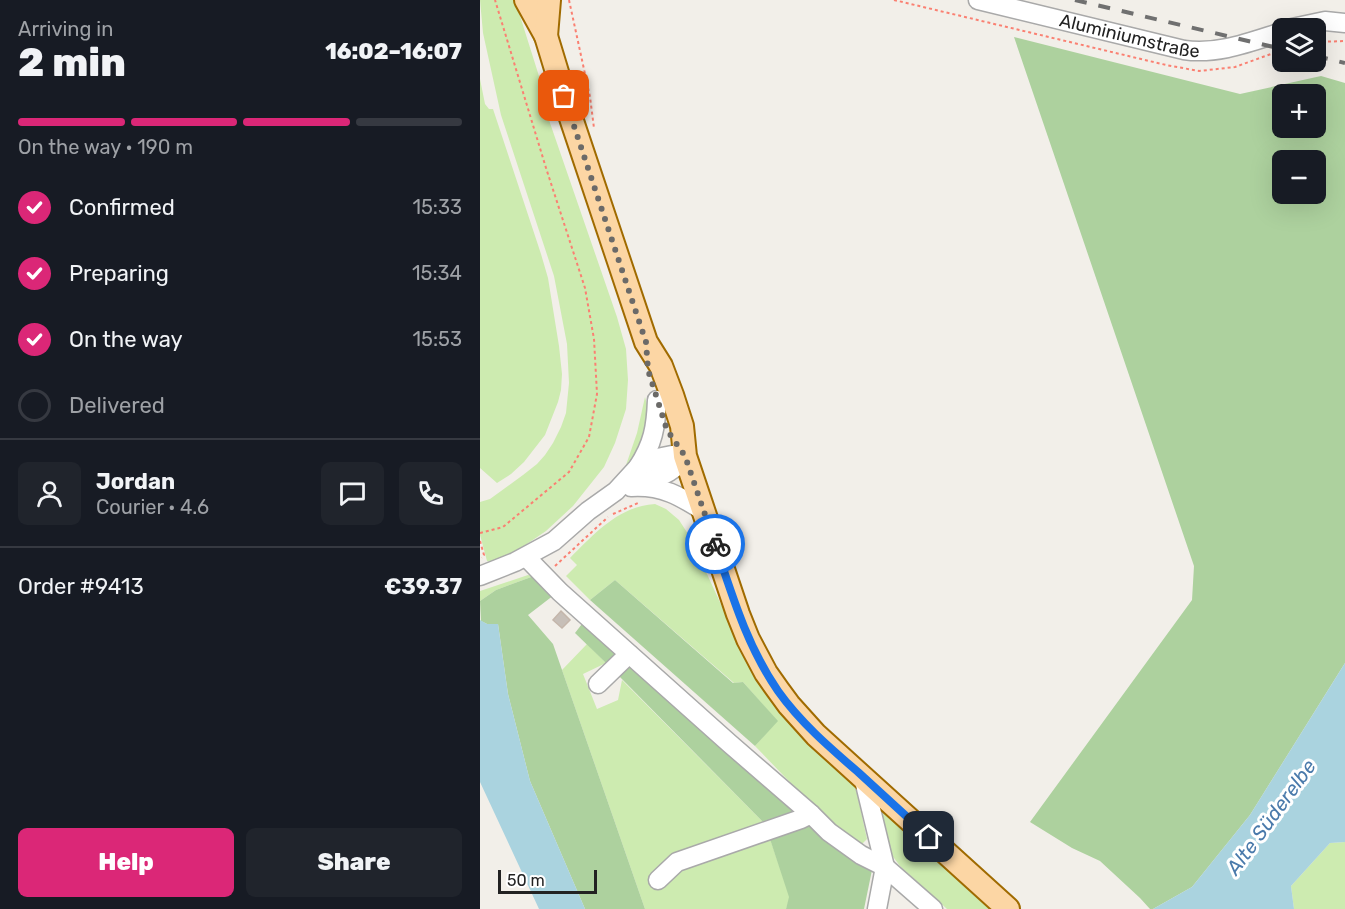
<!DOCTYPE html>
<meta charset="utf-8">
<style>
body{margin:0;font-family:Rubik,sans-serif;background:#20242c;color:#f1f3f6;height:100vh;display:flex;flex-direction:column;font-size:22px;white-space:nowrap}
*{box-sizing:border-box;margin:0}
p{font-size:20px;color:#9ea1a6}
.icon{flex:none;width:33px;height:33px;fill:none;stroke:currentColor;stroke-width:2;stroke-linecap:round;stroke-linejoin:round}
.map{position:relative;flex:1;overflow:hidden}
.panel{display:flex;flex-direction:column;background:#171b24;width:480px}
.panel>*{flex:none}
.fabs{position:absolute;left:792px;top:18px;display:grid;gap:12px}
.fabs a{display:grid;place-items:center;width:54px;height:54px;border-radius:9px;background:#171b24;box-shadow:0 6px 24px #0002;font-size:30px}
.scale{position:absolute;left:18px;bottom:15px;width:99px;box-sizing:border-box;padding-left:6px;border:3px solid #222;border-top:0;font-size:16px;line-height:21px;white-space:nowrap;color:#222;-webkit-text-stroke:4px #fff;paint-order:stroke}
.pin{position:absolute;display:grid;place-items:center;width:51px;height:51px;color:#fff;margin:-26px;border-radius:12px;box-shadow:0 3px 9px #0006}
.courier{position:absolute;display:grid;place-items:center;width:60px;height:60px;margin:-30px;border:4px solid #1a73e8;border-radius:50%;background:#fff;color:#222;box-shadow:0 2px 8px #0007}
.summary em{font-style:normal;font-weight:800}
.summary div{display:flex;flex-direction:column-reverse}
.summary{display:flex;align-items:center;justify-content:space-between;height:102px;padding:0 18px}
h1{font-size:39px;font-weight:800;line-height:45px}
.bar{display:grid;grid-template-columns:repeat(4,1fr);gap:9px 6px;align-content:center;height:72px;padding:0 18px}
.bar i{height:8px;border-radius:4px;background:#363941}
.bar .selected{background:#db2777}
.bar p{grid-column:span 4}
.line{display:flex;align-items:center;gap:15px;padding:0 18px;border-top:2px solid #363941}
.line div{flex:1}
.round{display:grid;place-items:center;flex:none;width:63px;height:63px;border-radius:9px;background:#20242c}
ol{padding:0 18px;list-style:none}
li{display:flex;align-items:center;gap:18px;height:66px}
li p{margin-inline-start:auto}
li .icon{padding:6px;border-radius:50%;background:#db2777;color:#fff;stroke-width:4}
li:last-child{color:#9ea1a6}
li i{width:33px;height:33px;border:3px solid #363941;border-radius:50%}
.action{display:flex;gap:12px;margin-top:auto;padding:12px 18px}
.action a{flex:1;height:69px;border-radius:9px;background:#db2777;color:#fff;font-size:24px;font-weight:800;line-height:69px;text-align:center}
.action a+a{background:#20242c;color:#f1f3f6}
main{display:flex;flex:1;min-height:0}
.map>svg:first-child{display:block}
.grass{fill:#cdebb0}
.forest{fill:#add19e;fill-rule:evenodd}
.water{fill:#aad3df}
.building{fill:#c7bfb8;stroke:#c4b6ab;stroke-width:1.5}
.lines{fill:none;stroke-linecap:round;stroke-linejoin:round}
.minor-casing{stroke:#a9a9a9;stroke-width:21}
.major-casing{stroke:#a06b00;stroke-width:26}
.path{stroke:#fa8072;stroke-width:2;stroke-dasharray:3 3;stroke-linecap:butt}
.minor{stroke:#fff;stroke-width:18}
.major{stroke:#fcd6a4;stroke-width:22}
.rail{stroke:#707070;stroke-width:4;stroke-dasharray:12 12;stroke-linecap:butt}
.done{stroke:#6b6a68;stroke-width:6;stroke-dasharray:0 10.8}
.route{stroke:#1a73e8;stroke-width:8}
.labels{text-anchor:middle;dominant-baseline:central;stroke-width:6;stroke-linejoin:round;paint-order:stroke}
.street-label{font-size:18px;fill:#222;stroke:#fff}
.water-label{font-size:20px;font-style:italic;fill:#4a7aab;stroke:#fff}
</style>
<main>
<section class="panel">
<div class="summary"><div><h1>2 min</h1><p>Arriving in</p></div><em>16:02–16:07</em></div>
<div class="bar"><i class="selected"></i><i class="selected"></i><i class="selected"></i><i></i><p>On the way · 190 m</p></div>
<ol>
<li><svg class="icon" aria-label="check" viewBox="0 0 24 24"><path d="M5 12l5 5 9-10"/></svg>Confirmed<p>15:33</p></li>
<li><svg class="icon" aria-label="check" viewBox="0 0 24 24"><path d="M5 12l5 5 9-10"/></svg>Preparing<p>15:34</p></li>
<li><svg class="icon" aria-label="check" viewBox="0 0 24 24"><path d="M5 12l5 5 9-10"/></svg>On the way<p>15:53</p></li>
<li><i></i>Delivered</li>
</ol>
<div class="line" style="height:108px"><a class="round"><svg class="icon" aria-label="person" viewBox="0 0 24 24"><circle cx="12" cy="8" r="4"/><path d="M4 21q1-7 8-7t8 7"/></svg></a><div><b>Jordan</b><p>Courier · 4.6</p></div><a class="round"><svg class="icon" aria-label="chat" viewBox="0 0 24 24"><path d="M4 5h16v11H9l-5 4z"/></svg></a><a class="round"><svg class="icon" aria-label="phone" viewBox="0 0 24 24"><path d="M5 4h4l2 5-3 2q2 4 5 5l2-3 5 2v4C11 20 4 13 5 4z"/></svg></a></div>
<div class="line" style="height:78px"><div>Order #9413</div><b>€39.37</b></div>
<div class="action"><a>Help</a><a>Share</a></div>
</section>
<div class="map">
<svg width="865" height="909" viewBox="0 0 865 909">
<rect width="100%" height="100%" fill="#f2efe9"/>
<g class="grass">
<path d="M0 0H35L64 92 60 94 137 317 146 349 148 380 146 409 135 443 124 467 93 506 66 531 32 554 10 562 7 561 0 535V502L10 499 43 475 57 464 65 455 73 443 81 427 86 413 89 383 87 344 74 276 21 115 3 33Z"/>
<path d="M0 79 5 104 9 109H13L61 254 68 278 79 346 82 374 81 390 78 402 65 435 44 462 31 474 17 483 0 468Z"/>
<path d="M165 397 170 415 160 451 145 468 157 433Z"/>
<path d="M175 504 186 509 199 520 210 537 261 648 374 780 387 839 379 847 329 802 275 746 297 721 263 682 254 683 135 580 110 600 86 576 97 565 90 558C114 534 139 506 175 504Z"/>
<path d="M48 575 54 576 16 590 0 601V591Z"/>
<path d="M107 644 126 663 103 674 117 709 138 700 142 680 285 824 310 897 306 909H165L82 670Z"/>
<path d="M398 801 516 909H467L420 866 411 854Z"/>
<path d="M865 842V909H814L811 886 850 843Z"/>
</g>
<g class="forest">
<path d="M534 37 760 94 841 76 865 83V663L770 815 712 887 673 909H670L660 898 620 861 592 848 550 822 712 600 714 566ZM802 94H836V128H802ZM802 160H836V194H802Z"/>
<path d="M54 576 74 595 48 615 73 644 165 909H105L50 781 28 694 18 624H7L1 621 0 601 16 590Z"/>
<path d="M135 580 253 683 263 682 298 721 275 746 110 600Z"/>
<path d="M105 620 136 653 126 663 95 633Z"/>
<path d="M154 664 318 811 285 824 137 674 146 665Z"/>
<path d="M330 825 339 835 392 870 384 909H306L309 897 290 839Z"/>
</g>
<g class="water">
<path d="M0 620 7 624H18L28 694 50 781 105 909H59L0 782Z"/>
<path d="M865 663V842L850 843 811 886 814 909H673L712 887 770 815Z"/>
</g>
<path class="building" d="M81 611 90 620 82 628 73 620Z"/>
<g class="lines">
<g class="minor-casing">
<g id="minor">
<path id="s1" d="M498 0 704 50C738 55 770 42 802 32"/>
<path d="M812 28 845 21 865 23"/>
<path d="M158 467C173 444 176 427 177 400"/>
<path d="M160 484C178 477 195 473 205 456"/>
<path d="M151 487C182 485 200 496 225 512"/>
<path d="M46 557 80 592 249 743 331 814 349 832 381 855 405 867 453 909"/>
<path d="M0 576 35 562 74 541 108 511 136 491 158 467 164 464 182 457 192 455 205 456"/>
<path d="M118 684 149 654"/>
<path d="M383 776 405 867 397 909"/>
<path d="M178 880 197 862 321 819 331 814"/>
</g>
</g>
<g class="major-casing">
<g id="major">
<path d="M46 0 66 36 90 115 166 342 181 366 192 395 202 426 205 456 258 614 268 639 286 673 298 690 309 705 336 735 528 909"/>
<path d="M66 36 69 0"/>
</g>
</g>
<g class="path">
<path d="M89 0 110 97 114 128"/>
<path d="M414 0 686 65 719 71 755 67 802 50"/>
<path d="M836 42 865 41"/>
<path d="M133 514 158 503"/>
<path d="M0 533 23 527 89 472 109 437 117 394 114 339 105 288 66 168 15 0"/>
<path d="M0 541 4 555 2 558"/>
<path d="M75 566 128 517"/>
</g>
<use href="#minor" class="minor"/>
<use href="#major" class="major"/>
<g class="rail">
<path d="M595 0 802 49"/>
<path d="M836 56 865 63"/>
</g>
</g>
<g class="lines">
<path class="done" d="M84 96 166 342 168 370 187 430 205 456 235 544"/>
<path class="route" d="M235 544C252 595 267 646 298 691 320 722 349 747 378 772 402 794 425 815 449 837"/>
</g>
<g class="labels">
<g class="street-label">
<text stroke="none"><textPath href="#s1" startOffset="156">Aluminiumstraße</textPath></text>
</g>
<g class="water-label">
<text transform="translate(791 817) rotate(-54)">Alte Süderelbe</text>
</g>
</g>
</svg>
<div class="fabs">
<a><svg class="icon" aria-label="layers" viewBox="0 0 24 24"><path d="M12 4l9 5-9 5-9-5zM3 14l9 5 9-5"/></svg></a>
<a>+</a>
<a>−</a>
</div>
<div class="scale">50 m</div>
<div class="pin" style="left:84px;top:96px;background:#ea580c"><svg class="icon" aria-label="bag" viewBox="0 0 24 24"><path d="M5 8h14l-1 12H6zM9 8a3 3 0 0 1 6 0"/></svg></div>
<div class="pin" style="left:449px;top:837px;background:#1f2937"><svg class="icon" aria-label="home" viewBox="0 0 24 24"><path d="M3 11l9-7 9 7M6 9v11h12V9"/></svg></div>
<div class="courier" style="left:235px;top:544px"><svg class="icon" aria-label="bike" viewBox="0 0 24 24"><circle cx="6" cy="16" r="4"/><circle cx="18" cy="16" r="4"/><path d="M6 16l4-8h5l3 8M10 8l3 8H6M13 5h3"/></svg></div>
</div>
</main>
